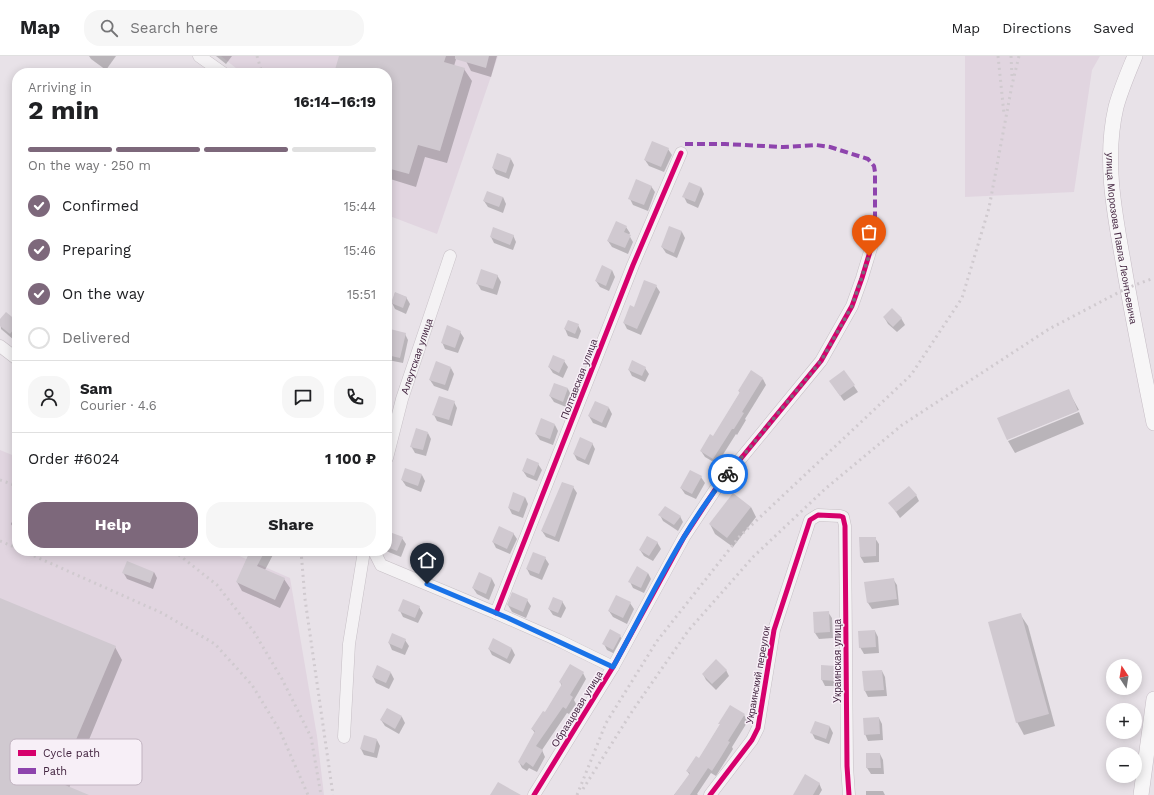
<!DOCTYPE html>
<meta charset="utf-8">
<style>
body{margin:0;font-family:"Work Sans",sans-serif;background:#f6f6f6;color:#202124;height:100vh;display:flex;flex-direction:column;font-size:15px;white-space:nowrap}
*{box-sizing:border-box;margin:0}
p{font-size:13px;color:#757577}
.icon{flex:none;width:22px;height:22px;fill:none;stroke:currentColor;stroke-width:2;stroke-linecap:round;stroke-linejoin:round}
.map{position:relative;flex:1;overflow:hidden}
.panel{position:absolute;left:12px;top:12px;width:380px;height:488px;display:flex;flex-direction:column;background:#fff;border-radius:16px;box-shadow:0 2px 10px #0003}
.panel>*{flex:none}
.needle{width:26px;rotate:348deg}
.tools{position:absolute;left:1106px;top:603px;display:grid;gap:8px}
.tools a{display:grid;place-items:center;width:36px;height:36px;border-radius:50%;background:#fff;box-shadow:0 2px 10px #0003;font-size:20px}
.pin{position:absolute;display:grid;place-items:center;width:34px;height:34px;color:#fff;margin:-41px -17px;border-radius:50% 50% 50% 0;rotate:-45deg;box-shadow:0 0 4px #0007}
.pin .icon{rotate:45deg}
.courier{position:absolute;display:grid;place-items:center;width:40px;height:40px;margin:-20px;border:3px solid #1a73e8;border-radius:50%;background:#fff;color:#222;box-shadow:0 1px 5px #0007}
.summary em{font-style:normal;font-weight:700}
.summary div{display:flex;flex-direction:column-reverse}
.summary{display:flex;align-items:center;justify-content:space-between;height:68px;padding:0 16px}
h1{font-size:26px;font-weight:700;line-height:30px}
.bar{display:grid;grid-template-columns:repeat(4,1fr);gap:6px 4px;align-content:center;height:48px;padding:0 16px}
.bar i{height:5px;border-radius:3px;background:#e0e0e0}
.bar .on{background:#7d687b}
.bar p{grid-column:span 4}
.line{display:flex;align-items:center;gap:10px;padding:0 16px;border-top:1px solid #e0e0e0}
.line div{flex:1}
.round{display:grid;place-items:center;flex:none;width:42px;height:42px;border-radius:16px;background:#f6f6f6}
ol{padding:0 16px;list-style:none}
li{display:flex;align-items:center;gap:12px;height:44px}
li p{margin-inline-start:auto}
li .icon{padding:4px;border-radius:50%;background:#7d687b;color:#fff;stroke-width:4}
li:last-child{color:#757577}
li i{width:22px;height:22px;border:2px solid #e0e0e0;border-radius:50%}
.button{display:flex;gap:8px;margin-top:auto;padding:8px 16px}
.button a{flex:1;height:46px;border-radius:16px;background:#7d687b;color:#fff;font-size:16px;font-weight:700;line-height:46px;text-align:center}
.button a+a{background:#f6f6f6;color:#202124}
header{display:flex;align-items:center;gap:24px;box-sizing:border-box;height:56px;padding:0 20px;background:#fff;border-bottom:1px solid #e0e0e0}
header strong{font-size:19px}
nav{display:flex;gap:22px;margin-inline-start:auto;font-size:14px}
.search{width:280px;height:36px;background:#f6f6f6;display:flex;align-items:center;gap:10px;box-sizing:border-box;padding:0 14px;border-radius:16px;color:#757577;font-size:15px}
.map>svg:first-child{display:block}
.built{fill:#e1d5e0}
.shadow{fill:#0003}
.building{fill:#d0c9d0}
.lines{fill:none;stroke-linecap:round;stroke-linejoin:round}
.minor-casing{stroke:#c6bfc5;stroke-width:13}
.major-casing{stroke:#c6bdc5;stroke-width:16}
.minor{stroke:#f4f2f4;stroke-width:12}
.major{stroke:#f7f6f7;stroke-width:15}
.rail{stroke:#d0cacf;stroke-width:3;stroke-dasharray:2 4;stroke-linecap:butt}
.quiet{stroke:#8e44ad;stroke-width:4;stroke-dasharray:8 4;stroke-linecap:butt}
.cycleway-casing{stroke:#f7eff7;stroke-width:8}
.cycleway{stroke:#d6006c;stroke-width:5}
.done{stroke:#7d687b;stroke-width:4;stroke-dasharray:0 7.2}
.route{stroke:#1a73e8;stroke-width:5}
.labels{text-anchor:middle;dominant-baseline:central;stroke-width:3;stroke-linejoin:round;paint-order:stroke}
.street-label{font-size:10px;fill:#442641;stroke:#f7eff7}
.key{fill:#f7eff7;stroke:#c1b3c0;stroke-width:1}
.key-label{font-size:11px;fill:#442641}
</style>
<header>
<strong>Map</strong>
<div class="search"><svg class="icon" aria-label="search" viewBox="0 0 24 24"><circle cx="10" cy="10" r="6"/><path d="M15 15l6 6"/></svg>Search here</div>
<nav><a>Map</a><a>Directions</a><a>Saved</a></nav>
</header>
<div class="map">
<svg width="1154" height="739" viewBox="0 0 1154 739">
<rect width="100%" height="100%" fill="#e8e2e8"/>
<g class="built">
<path d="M221 0H498L437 178 387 159V17H242Z"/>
<path d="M965 0H1100L1092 14 1074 136 965 141Z"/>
<path d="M0 394 17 401V495H228L290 522 317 680 324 739H0Z"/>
</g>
<g class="shadow">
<path d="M89 0H116L106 14 91 3Z"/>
<path d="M216 0H232L226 8Z"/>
<path d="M340 0H457L454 10 464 13 472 25 447 107 425 101 416 131 387 122V17H335Z"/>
<path d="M468 0H497L491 21 471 15 466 5Z"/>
<path d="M668 93 672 99 664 116 649 110 645 104Z"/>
<path d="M511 103 514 109 509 123 496 118 493 112Z"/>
<path d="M651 130 655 136 648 155 633 149 630 143Z"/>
<path d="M701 131 704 138 698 152 687 147 684 141Z"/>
<path d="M503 141 506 148 503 157 488 151 484 145Z"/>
<path d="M626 171 630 177 629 179 633 186 628 198 612 191 608 185Z"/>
<path d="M670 172 682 176 685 182 677 202 666 197 662 191Z"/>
<path d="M513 179 516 186 513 194 494 187 491 181Z"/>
<path d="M612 214 615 221 609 235 600 231 596 225Z"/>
<path d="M497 219 501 226 497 239 481 234 477 227Z"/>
<path d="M656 230 660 236 641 279 627 273 624 267 635 252Z"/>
<path d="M395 237 406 241 410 248 406 258 395 253 392 247Z"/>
<path d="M884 261 901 262 905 269 897 276 888 268Z"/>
<path d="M0 264 17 266V280L14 284 1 273Z"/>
<path d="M578 269 581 275 578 283 568 280 565 273Z"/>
<path d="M460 276 464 282 458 297 445 293 442 286Z"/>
<path d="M405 278 408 284 403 307 388 304 387 302V288Z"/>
<path d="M564 305 568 311 563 322 553 317 549 311Z"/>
<path d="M451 312 454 318 448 335 434 330 430 324Z"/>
<path d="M645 312 649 318 645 326 632 320 629 314Z"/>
<path d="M763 323 766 329 745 363 746 364 737 379 736 378 717 408 705 401 701 395 713 382 740 337 739 335Z"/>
<path d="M555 328 568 333 571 339 566 351 554 346 550 340Z"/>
<path d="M854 330 858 336 844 345 834 331Z"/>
<path d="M1068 334 1079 354 1008 383V384L999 363Z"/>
<path d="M454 346 457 352 452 370 437 365 434 359Z"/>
<path d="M609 352 612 358 606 372 593 367 589 360Z"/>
<path d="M1079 356 1084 368 1015 397 1008 385Z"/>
<path d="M555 369 558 375 553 389 540 384 536 378Z"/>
<path d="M428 377 431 383 426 400 415 397 411 390Z"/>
<path d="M592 387 595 393 589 409 577 404 574 398Z"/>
<path d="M538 408 542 414 537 425 527 421 523 415Z"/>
<path d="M422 419 425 425 421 436 406 430 402 424Z"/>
<path d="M701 421 705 427 696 443 685 438 681 432Z"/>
<path d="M573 431 577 437 559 486 546 481 542 475Z"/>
<path d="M916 439 919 445 900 462 890 447Z"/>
<path d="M525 441 528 448 523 462 512 458 509 452Z"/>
<path d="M751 451 756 461 733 491 715 478 710 468Z"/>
<path d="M17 454V478L11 468Z"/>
<path d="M660 459 680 460 683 466 678 475 663 465Z"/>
<path d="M513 477 517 483 510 498 496 492 493 486Z"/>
<path d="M387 478 402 482 406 488 401 501 386 495Z"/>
<path d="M875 482 879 488V506L864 507 860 500Z"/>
<path d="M657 486 661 493 653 505 644 500 640 494Z"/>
<path d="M248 495H275L265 514 284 523 290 532 280 552 242 535 237 526 250 496Z"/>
<path d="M545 502 549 508 542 524 530 519 527 513Z"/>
<path d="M123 516H154L157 522 153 533 127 523Z"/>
<path d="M648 517 651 523 644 537 633 532 630 526Z"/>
<path d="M479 518 492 523 495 529 489 544 477 538 473 532Z"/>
<path d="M893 523 897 529 899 549 872 553 868 547 866 527Z"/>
<path d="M0 543 115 591 122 604 69 732 87 739H0Z"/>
<path d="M527 544 531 550 526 562 512 556 508 549Z"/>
<path d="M562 545 566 552 561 562 553 559 549 553Z"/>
<path d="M630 547 634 553 627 568 613 561 609 555Z"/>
<path d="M419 551 423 557 418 567 403 561 400 555Z"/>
<path d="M828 556 832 562 833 582 819 583 815 577Z"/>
<path d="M1020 558 1028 570 1055 670 1024 679 1017 666Z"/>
<path d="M875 575 878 581 879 597 864 598 860 591Z"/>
<path d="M392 579 405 584 409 590 405 599 392 594 389 587Z"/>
<path d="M620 580 624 586 617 599 607 594 604 588Z"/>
<path d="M489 593H512L515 599 510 608 492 599Z"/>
<path d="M836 611 839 617V630H825L822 624Z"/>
<path d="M726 614 729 620 716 634 706 624 703 618Z"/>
<path d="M882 615 885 621 887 640 868 641 865 635 863 616Z"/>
<path d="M391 617 394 623 389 633 376 627 373 621Z"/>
<path d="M583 617 586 623 574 644 576 648 569 658 567 657 542 694 545 701 537 716 529 712 527 715 522 712 519 706 535 677 532 673 545 657 562 630 560 626Z"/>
<path d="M387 653 402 661 405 667 399 678 385 670 381 664Z"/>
<path d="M744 659 748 665 732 691 733 693 716 720 711 717 697 738 698 739H674L690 719 687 715 699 704 720 669V668Z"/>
<path d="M879 662 882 668 883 684 868 685 865 678Z"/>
<path d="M816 666 830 671 833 677 829 688 815 683 812 677Z"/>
<path d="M377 684 380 690 377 702 364 699 361 693Z"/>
<path d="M880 698 883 704 884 718H871L867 712Z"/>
<path d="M819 727 822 734 819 739H794Z"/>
<path d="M866 735H883L885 739H866Z"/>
</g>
<g class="building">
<path d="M339 0H446L444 6 465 12 440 95 418 89 409 118 387 112V17H334Z"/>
<path d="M455 0H489L486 12 455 3Z"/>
<path d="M652 85 669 92 661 111 644 104Z"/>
<path d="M497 97 511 102 506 117 492 112Z"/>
<path d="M636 123 652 130 644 149 628 143Z"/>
<path d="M689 126 701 131 695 146 682 141Z"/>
<path d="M487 135 503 141 499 151 483 145Z"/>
<path d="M616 165 627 170 624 176 631 179 625 192 607 185Z"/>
<path d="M669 170 682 175 674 197 661 191Z"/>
<path d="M493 171 514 179 510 189 490 181Z"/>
<path d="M602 209 612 214 606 230 595 225Z"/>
<path d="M481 213 498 219 493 233 476 228Z"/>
<path d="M644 224 657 229 637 273 623 267 630 249 634 251Z"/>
<path d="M395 236 407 241 403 252 391 247Z"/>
<path d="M892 252 902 262 893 271 883 261Z"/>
<path d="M6 256 17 265V269L10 278 0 270V263Z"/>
<path d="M568 264 579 268 575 278 564 273Z"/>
<path d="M447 269 461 275 455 292 441 287Z"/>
<path d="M390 273 406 277 400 302 387 299V284Z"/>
<path d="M553 299 565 304 559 317 548 311Z"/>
<path d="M632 304 646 311 642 320 628 314Z"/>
<path d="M436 305 451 311 445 329 429 324Z"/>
<path d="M751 314 763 322 742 356 744 357 734 373H732L713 403 700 395 710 378 713 380 740 336 738 335Z"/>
<path d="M844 314 855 329 840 340 829 325Z"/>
<path d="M554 327 568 332 563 346 549 340Z"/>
<path d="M1069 333 1078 355 1007 384 997 362Z"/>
<path d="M439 340 455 345 449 364 432 359Z"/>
<path d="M595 345 609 351 602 367 588 360Z"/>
<path d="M541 362 555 368 550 383 535 378Z"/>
<path d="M416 372 428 376 423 394 410 391Z"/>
<path d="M580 381 593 387 585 404 573 398Z"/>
<path d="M527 402 539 407 534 420 522 415Z"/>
<path d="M405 412 422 418 418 430 401 424Z"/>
<path d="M690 414 702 420 692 438 680 432Z"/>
<path d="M562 426 574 430 555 481 541 475Z"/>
<path d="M909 430 917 439 896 456 888 447Z"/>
<path d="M513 436 525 441 519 456 508 452Z"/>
<path d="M733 437 751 451 727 482 709 468Z"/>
<path d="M665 450 681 460 674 469 658 459Z"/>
<path d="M499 470 514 477 507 493 492 486Z"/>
<path d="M387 475 403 481 397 495 387 491Z"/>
<path d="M647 480 658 486 649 500 639 494Z"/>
<path d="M859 481H876V500L860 501Z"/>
<path d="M250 495H265L257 510 285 522 275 544 236 526Z"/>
<path d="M533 496 546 501 539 518 526 513Z"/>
<path d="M127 505 154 516 150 527 122 517Z"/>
<path d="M637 510 648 517 641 532 628 526Z"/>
<path d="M479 516 492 522 486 538 472 532Z"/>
<path d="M894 522 897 543 867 547 864 526Z"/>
<path d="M512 536 528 543 523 556 507 549Z"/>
<path d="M616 539 631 546 623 562 608 555Z"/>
<path d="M553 541 563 545 558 557 548 553Z"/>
<path d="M0 542 116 590 58 726 89 739H0Z"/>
<path d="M403 543 420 550 415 562 398 555Z"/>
<path d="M829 555 830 576 814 577 813 556Z"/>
<path d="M1021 557 1049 658 1016 667 988 566Z"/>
<path d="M610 573 621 579 613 594 602 588Z"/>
<path d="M875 574 876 591 859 592 858 575Z"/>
<path d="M392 577 406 583 402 593 388 587Z"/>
<path d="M493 582 512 592 507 603 488 593Z"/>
<path d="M716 603 727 614 712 628 702 618Z"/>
<path d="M570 608 584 616 570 639 573 641 566 653 563 651 536 690 543 694 533 711 526 706 523 710 518 706 535 675 531 673 543 655 545 656 562 628 559 626Z"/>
<path d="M377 609 391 616 386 627 372 621Z"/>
<path d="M821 609 836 610V625L821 624Z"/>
<path d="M882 614 884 634 864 635 862 615Z"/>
<path d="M730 649 745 658 728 685 730 686 721 701 712 715 708 712 690 739H674L690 717 686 715 696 700 699 702 720 668H718Z"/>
<path d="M387 652 402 660 395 673 380 664Z"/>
<path d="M879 661 880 678 864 679 863 662Z"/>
<path d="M815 665 830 670 826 683 810 677Z"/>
<path d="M364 679 377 683 374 697 360 693Z"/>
<path d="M866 697H880L881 712H866Z"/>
<path d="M805 718 820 727 813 739H793Z"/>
<path d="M498 726 521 739H490Z"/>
</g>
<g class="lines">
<g class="minor-casing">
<g id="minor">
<path d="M199 0 223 17"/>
<path d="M0 290 17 303"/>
<path id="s1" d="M387 402 402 343 450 200"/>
<path d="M374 495 381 509 496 557 558 584 613 611"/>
<path d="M496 557 633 209 681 97"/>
<path d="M344 681 349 588 364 495"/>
<path d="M534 739 613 611 684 481 715 434 821 305 852 250 862 222 872 189 875 167"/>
<path d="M710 739 752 684 758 672 774 574 810 464 818 459 840 460 843 461 845 470 847 710 849 739"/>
</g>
</g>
<g class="major-casing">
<g id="major">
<path id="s2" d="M1135 0C1128 17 1121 33 1116 51 1104 102 1114 155 1123 205 1132 259 1143 313 1154 367"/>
<path d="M1141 739 1154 643"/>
</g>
</g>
<use href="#minor" class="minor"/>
<use href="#major" class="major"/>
<g class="rail">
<path d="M257 0 262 17"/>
<path d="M998 0 1004 58"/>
<path d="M1011 0 1012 20"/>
<path d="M0 424 17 430"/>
<path d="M0 485 17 492"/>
<path d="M23 495 162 557 215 588 252 629 280 675 308 739"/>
<path d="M174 495 217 529 254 576 282 623 311 681 321 739"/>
<path d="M301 495 305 543 333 739"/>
<path d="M583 733 633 654 688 575 753 501 825 433 902 369 1049 273 1127 232 1154 222"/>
<path d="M577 739 606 667 657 585 740 480 911 319 962 242 989 152 1012 29 1019 0"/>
</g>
<path class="quiet" d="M685 88H725L783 91 816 89 830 91 868 103 874 110 875 116V167"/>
<g class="cycleway-casing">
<g id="cycleway">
<path d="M496 557 633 209 681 97"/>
<path d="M534 739 613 611 684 481 715 434 821 305 852 250 862 222 872 189 875 167"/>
<path d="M710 739 752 684 758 672 774 574 810 464 818 459 840 460 843 461 845 470 847 710 849 739"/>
</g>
</g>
<use href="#cycleway" class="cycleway"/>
</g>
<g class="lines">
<path class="done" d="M728 418 821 305 852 250 869 200"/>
<path class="route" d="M427 528 508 562 613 611C649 546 680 476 728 418"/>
</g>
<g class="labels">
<g class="street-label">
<text stroke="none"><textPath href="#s2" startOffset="187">улица Морозова Павла Леонтьевича</textPath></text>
<text stroke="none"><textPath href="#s1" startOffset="106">Алеутская улица</textPath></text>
<text transform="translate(579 323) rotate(-69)">Полтавская улица</text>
<text transform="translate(837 605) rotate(-90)">Украинская улица</text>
<text transform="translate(758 619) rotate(-80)">Украинский переулок</text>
<text transform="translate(577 653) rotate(-58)">Образцовая улица</text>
</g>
</g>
<rect x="10" y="683" width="132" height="46" rx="6" class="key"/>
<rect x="18" y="694" width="18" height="6" fill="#d6006c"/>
<rect x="18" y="712" width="18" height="6" fill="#8e44ad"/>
<g class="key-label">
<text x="43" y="701">Cycle path</text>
<text x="43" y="719">Path</text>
</g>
</svg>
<div class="tools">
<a><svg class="needle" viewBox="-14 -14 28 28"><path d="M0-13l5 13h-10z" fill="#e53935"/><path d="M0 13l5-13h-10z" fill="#757577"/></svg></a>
<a>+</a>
<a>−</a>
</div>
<div class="pin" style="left:869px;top:200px;background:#ea580c"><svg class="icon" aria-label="bag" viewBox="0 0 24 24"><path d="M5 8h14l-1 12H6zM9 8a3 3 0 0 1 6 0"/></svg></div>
<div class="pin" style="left:427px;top:528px;background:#1f2937"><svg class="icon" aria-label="home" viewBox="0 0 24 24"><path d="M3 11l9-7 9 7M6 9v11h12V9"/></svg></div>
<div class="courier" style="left:728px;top:418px"><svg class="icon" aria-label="bike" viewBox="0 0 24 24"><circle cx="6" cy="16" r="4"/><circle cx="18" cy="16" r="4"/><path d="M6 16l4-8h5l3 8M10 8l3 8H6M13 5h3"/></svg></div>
<section class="panel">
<div class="summary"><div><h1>2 min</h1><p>Arriving in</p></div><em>16:14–16:19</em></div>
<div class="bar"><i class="on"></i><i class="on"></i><i class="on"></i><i></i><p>On the way · 250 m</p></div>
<ol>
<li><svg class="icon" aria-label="check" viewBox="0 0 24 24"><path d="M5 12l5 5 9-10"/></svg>Confirmed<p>15:44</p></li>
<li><svg class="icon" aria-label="check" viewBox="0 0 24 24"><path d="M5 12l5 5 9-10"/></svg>Preparing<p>15:46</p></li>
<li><svg class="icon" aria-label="check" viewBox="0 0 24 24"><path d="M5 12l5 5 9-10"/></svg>On the way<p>15:51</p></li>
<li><i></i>Delivered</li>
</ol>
<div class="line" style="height:72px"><a class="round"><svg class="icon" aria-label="person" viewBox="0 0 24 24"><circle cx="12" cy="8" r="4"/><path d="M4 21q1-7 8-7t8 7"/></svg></a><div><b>Sam</b><p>Courier · 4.6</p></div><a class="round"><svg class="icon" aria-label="chat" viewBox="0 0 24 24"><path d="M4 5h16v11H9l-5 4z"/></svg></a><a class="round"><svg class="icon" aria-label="phone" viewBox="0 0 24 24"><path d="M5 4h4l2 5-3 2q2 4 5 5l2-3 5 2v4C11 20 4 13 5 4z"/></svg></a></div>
<div class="line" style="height:52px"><div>Order #6024</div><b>1 100 ₽</b></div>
<div class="button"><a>Help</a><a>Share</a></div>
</section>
</div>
